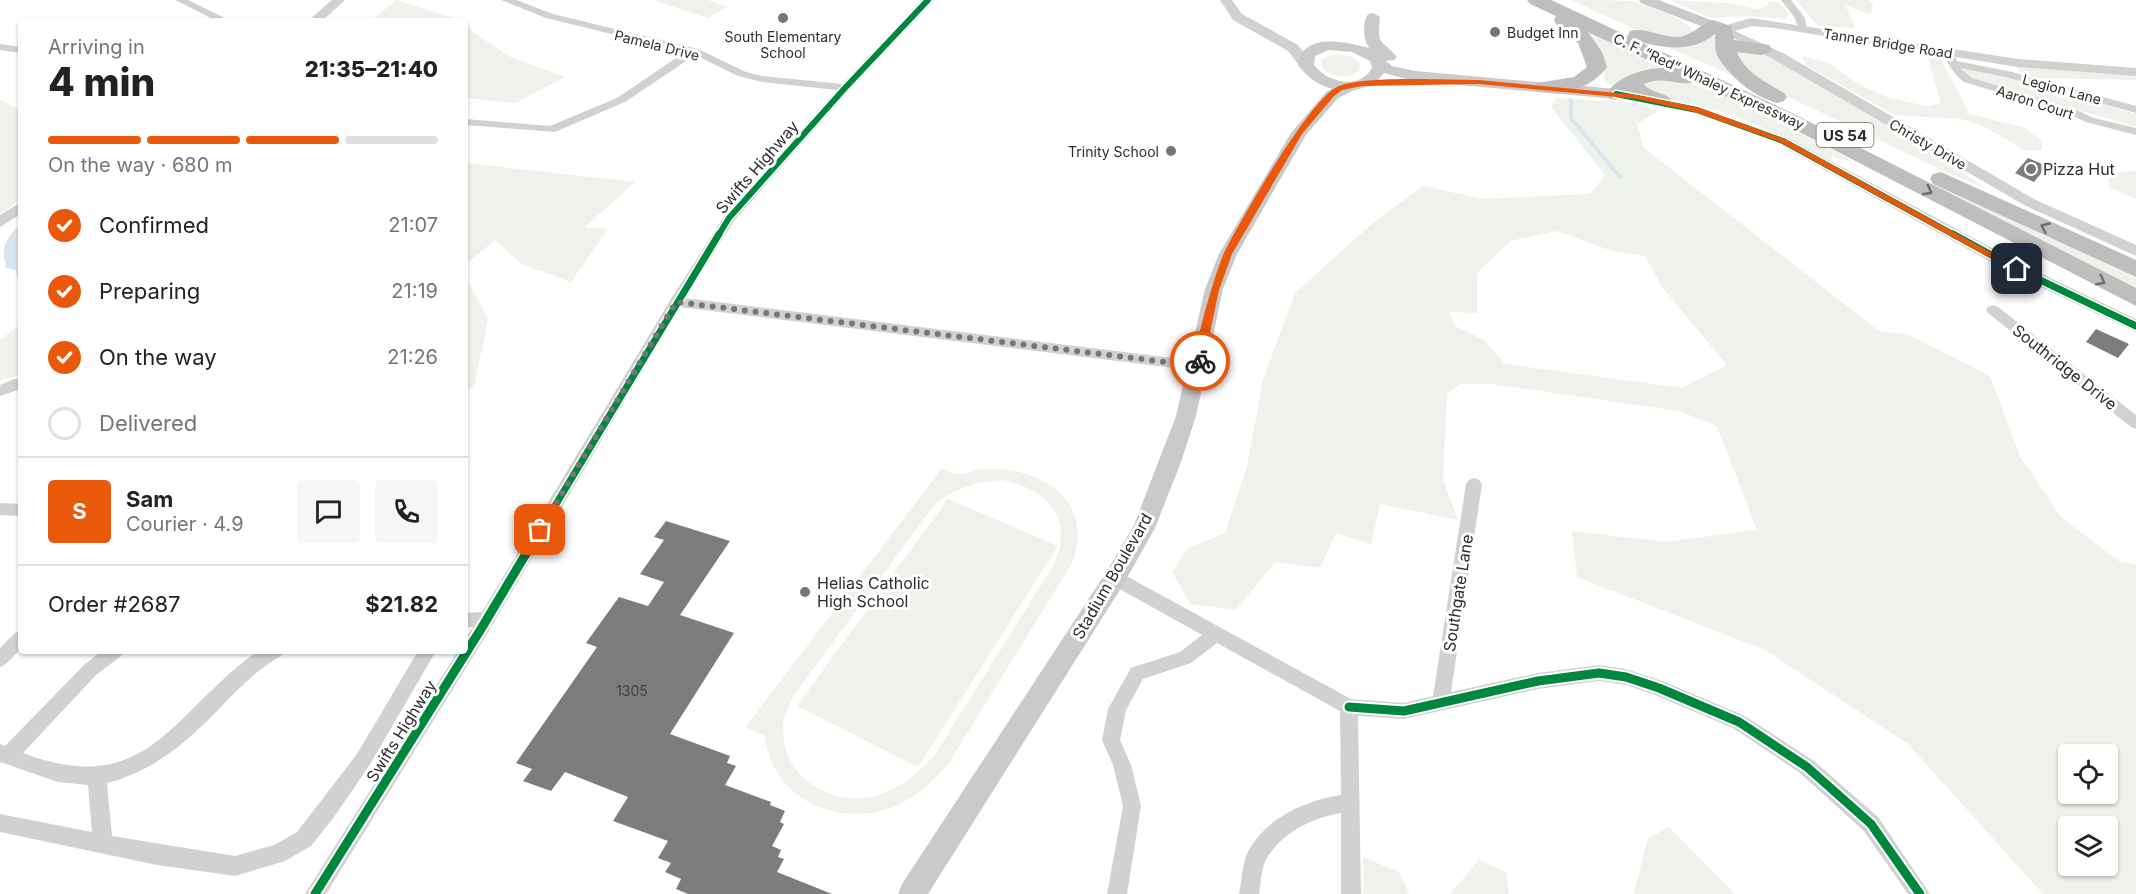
<!DOCTYPE html>
<meta charset="utf-8">
<style>
body{margin:0;font-family:Inter,sans-serif;background:#f6f6f6;color:#222;height:100vh;display:flex;flex-direction:column;font-size:22px;white-space:nowrap}
*{box-sizing:border-box;margin:0}
p{font-size:20px;color:#767676}
.icon{flex:none;width:33px;height:33px;fill:none;stroke:currentColor;stroke-width:2;stroke-linecap:round;stroke-linejoin:round}
.map{position:relative;flex:1;overflow:hidden}
.panel{position:absolute;left:18px;top:18px;width:450px;height:636px;display:flex;flex-direction:column;background:#fff;border-radius:6px;box-shadow:0 2px 4px #0004}
.panel>*{flex:none}
.tools{position:absolute;left:2058px;top:744px;display:grid;gap:12px}
.tools a{display:grid;place-items:center;width:60px;height:60px;border-radius:6px;background:#fff;box-shadow:0 2px 4px #0004;font-size:30px}
.pin{position:absolute;display:grid;place-items:center;width:51px;height:51px;color:#fff;margin:-26px;border-radius:12px;box-shadow:0 3px 9px #0006}
.courier{position:absolute;display:grid;place-items:center;width:60px;height:60px;margin:-30px;border:4px solid #ea580c;border-radius:50%;background:#fff;color:#222;box-shadow:0 2px 8px #0007}
.overview em{font-style:normal;font-weight:800}
.overview div{display:flex;flex-direction:column-reverse}
.overview{display:flex;align-items:center;justify-content:space-between;height:102px;padding:0 30px}
h1{font-size:39px;font-weight:800;line-height:45px}
.bar{display:grid;grid-template-columns:repeat(4,1fr);gap:9px 6px;align-content:center;height:72px;padding:0 30px}
.bar i{height:8px;border-radius:4px;background:#e0e0e0}
.bar .on{background:#ea580c}
.bar p{grid-column:span 4}
.line{display:flex;align-items:center;gap:15px;padding:0 30px;border-top:2px solid #e0e0e0}
.line div{flex:1}
.round{display:grid;place-items:center;flex:none;width:63px;height:63px;border-radius:6px;background:#f6f6f6}
ol{padding:0 30px;list-style:none}
li{display:flex;align-items:center;gap:18px;height:66px}
li p{margin-inline-start:auto}
li .icon{padding:6px;border-radius:50%;background:#ea580c;color:#fff;stroke-width:4}
li:last-child{color:#767676}
li i{width:33px;height:33px;border:3px solid #e0e0e0;border-radius:50%}
.map>svg:first-child{display:block}
.green{fill:#eef2eb;fill-rule:evenodd}
.water{fill:#d8e4ee}
.lines{fill:none;stroke-linecap:round;stroke-linejoin:round}
.stream{stroke:#d8e4ee;stroke-width:4}
.building{fill:#7d7d7d}
.minor{fill:#d1d1d1;fill-rule:evenodd}
.tertiary{fill:#d1d1d1;fill-rule:evenodd}
.secondary{fill:#cacaca;fill-rule:evenodd}
.motorway{fill:#bebebe;fill-rule:evenodd}
.cycleway-far2-casing{stroke:#fff;stroke-width:9}
.cycleway-far1-casing{stroke:#fff;stroke-width:10}
.cycleway-casing{stroke:#fff;stroke-width:13}
.cycleway-far2{stroke:#00873e;stroke-width:6}
.cycleway-far1{stroke:#00873e;stroke-width:7}
.cycleway{stroke:#00873e;stroke-width:9}
.oneway{stroke:#6e6e6e}
.route{fill:#ea580c}
.done{stroke:#767676;stroke-width:6;stroke-dasharray:0 10.8}
.poi-dot{fill:#767676;stroke:#fff;stroke-width:2}
.labels{text-anchor:middle;dominant-baseline:central;stroke-width:6;stroke-linejoin:round;paint-order:stroke}
.far-poi-label{font-size:14px;fill:#2c2c2c;stroke:#fff;text-anchor:start}
.far-street-label{font-size:14px;fill:#2c2c2c;stroke:#fff}
.number-label{font-size:14px;fill:#404040}
.shield{fill:#fff;stroke:#6b6b6b;stroke-width:1.5}
.shield-label{font-size:15px;font-weight:bold;fill:#2c2c2c}
.street-label{font-size:16px;fill:#2c2c2c;stroke:#fff}
.poi-label{font-size:16px;fill:#2c2c2c;stroke:#fff;text-anchor:start}
</style>
<div class="map">
<svg width="2136" height="894" viewBox="0 0 2136 894">
<rect width="100%" height="100%" fill="#fff"/>
<g class="green">
<path d="M396 0 453 18 457 21H371Z"/>
<path d="M653 0H708L727 7 708 18Z"/>
<path d="M1571 0C1589 0 1613 0 1631 1 1644 4 1688 20 1693 31L1690 35 1671 38 1639 31Z"/>
<path d="M1670 0 1725 3 1756 9 1766 6 1770 1 1780 3 1789 14 1785 19 1746 16 1711 18Z"/>
<path d="M1796 0H1869L1873 4 1871 15 1845 5 1856 28 1818 26Z"/>
<path d="M465 26 508 56 565 77 515 103 465 98Z"/>
<path d="M1586 30 1669 68 1614 88 1605 81 1602 60Z"/>
<path d="M1715 36 1741 79 1660 44 1710 37Z"/>
<path d="M1758 50 1923 147 1989 190 1946 172 1780 93 1753 77 1732 51Z"/>
<path d="M1340 54 1352 57 1360 64 1359 71C1348 79 1334 78 1323 69L1321 61 1328 56Z"/>
<path d="M1927 54 1939 56 1970 114 2025 128 2042 141V150L2026 151 1983 126 1961 119 1894 115 1806 65 1802 56 1828 63 1860 85 1889 98 1927 106 1941 103Z"/>
<path d="M2016 67 2135 75 2136 80 2036 78 2024 75Z"/>
<path d="M1962 68 1995 73 2136 114V127L1969 78 1960 72Z"/>
<path d="M1678 79C1740 99 1797 132 1854 162L1832 157 1831 160C1794 142 1759 124 1720 111 1695 104 1667 101 1644 89V84L1647 80Z"/>
<path d="M1556 98 1636 103 1658 111 1637 124 1644 148 1879 331 1909 335 1990 376 2020 457 2061 517 2120 562 2136 565V894H2043L1908 744 1765 650 1577 577 1572 531 1665 542 1757 530 1717 426 1679 411 1492 384H1460L1447 394 1443 479 1458 520 1380 504 1371 544 1336 533 1320 568 1275 562 1236 610 1190 604 1172 572 1188 548 1225 533 1247 466 1263 380 1295 293 1373 223 1423 186 1483 199 1590 194 1605 175 1551 107ZM1557 231 1612 251 1645 256 1662 287 1727 365 1682 388 1505 364 1484 340 1455 326 1449 312 1477 313V273L1510 241ZM2068 754H2108V794H2068ZM2068 826H2108V866H2068Z"/>
<path d="M0 100 21 110V199L0 214Z"/>
<path d="M465 163 635 182 585 227 608 229 571 282 522 264 495 240 465 265Z"/>
<path d="M2136 171V199L2109 187 2108 174Z"/>
<path d="M1942 184 2136 278V293L1935 190Z"/>
<path d="M465 276 488 319 474 387 465 390Z"/>
<path d="M21 324V375L0 380V340Z"/>
<path d="M941 469C966 480 966 469 990 469 1047 469 1096 504 1071 565L948 764C935 779 920 793 902 803 846 831 772 803 765 736L746 727ZM1002 480C1049 489 1075 519 1053 566L934 756C915 776 894 794 865 798 824 803 783 773 783 731 782 718 788 707 793 696L935 504C956 488 976 482 1002 480Z"/>
<path d="M948 499 1058 546 918 767 797 706Z"/>
<path d="M1669 827 1735 894H1634L1648 838Z"/>
<path d="M1363 857 1399 872 1409 894H1364Z"/>
<path d="M1479 860 1506 872 1509 894H1450Z"/>
</g>
<path class="water" d="M21 225V282L18 281 16 270 5 268 6 265C0 249 7 235 21 225Z"/>
<g class="lines">
<path class="stream" d="M1571 100V118L1620 177"/>
</g>
<g class="building">
<path d="M2028 158 2047 166 2034 182 2015 173Z"/>
<path d="M2096 329 2129 344 2118 358 2086 342Z"/>
<path d="M666 521 730 541 680 615 734 633 670 734 730 756 727 763 736 766 725 785 771 802 770 805 785 811 780 822 784 824 772 846 781 850 778 857 784 859 777 872 832 894H688L676 889 681 879 665 872 671 863 658 858 668 841 613 821 628 797 565 772 551 791 523 781 532 769 516 763 597 647 586 643 619 597 648 606 664 582 640 574 664 540 654 537Z"/>
</g>
<g class="lines">
<g class="minor">
<path d="M175 0H188L231 21H217Z"/>
<path d="M501 0H516L553 14 698 49 746 72 762 76 842 84 922 0H933L849 90 734 221 685 298 1198 361 1205 366 1198 371 680 307 487 634 326 894H305L458 651H465V640L473 627H465V613L482 612 671 299 725 215 837 90 762 82 738 76 695 55 625 102 555 132 465 125V119L550 126 617 98 685 52 546 18Z"/>
<path d="M1781 0H1791L1805 18 1807 31H1799L1795 18Z"/>
<path d="M0 44 21 47V53L0 50Z"/>
<path d="M1948 50 1952 51 1957 61 2012 72 2136 106V113L2006 77 1960 68 1972 78 2072 108 2094 118 2136 128V135L2086 122 2064 112 1964 82C1953 73 1949 66 1943 53Z"/>
<path d="M1993 305 1998 307 2136 415V429L2131 427 1988 313 1986 310 1988 307Z"/>
<path d="M14 379H21V389L0 396V385Z"/>
<path d="M1474 478 1479 480 1482 484 1451 692 1538 673 1599 665 1626 669 1665 682 1745 716 1814 761 1878 817 1930 894H1908L1864 831 1800 773 1733 728 1655 695 1626 685 1599 681 1538 689 1404 719 1358 716 1361 894H1341V813C1312 818 1283 832 1267 858 1261 867 1261 883 1259 894H1239C1242 880 1242 860 1250 848 1268 817 1307 800 1341 795L1340 711 1217 643 1191 663 1143 679 1126 710 1120 740 1131 765 1141 806 1127 894H1107L1123 806 1113 765 1102 740 1108 709 1131 668 1180 652 1202 635 1109 583 1107 578 1109 573 1115 571 1121 573 1351 699 1404 703 1433 696 1466 484 1469 480Z"/>
<path d="M0 503 21 504V516L0 515Z"/>
<path d="M21 631V649L6 664 0 667V648L15 633Z"/>
<path d="M102 651H124L121 656 96 675 23 753C145 799 169 718 251 656L259 651H284L281 656C256 670 237 690 218 710 186 743 152 772 107 783L112 836 235 856 274 845 297 832 357 754 418 651H436L369 766 334 817 311 846 285 861 235 876 157 865 0 832V814L92 832 88 785 58 782 0 762V744L5 746 84 665Z"/>
</g>
<g class="tertiary">
<path d="M332 0H345L322 21H308Z"/>
<path d="M1220 0H1232L1242 14 1298 45 1313 65 1311 68H1301L1288 51 1233 20Z"/>
<path d="M1751 18 2018 59 2136 68V76L2018 67 1775 28 1752 26 1735 31 1783 53 2034 199 2136 245V256L2024 205 1773 59 1718 30 1720 27Z"/>
<path d="M1616 90 1702 107 1788 138 2023 265 2136 319V332L2011 273 1778 144 1694 113 1611 97 1609 94 1611 91Z"/>
<path d="M21 202V214L0 227V215Z"/>
</g>
<g class="secondary">
<path d="M1639 0H1659L1729 27 1731 30 1724 34 1719 33 1641 3Z"/>
<path d="M1373 13 1380 17C1377 46 1380 38 1397 57L1394 60 1386 61 1392 66 1415 71 1616 89 1624 94 1616 99 1415 81 1384 73 1373 85 1352 91 1338 98 1306 135 1237 254 1223 289 1196 416 1181 462 1155 528 1123 585 928 894H898L902 884 1107 571 1134 525 1176 416 1205 289 1219 254 1291 133 1326 92 1332 89C1317 84 1308 78 1298 65 1302 31 1347 42 1369 48 1363 38 1362 24 1368 14ZM1329 50 1352 52 1370 61 1372 68C1360 90 1327 83 1314 65L1315 56Z"/>
</g>
<g class="motorway">
<path d="M1527 0H1551L1628 36 1630 31C1646 27 1662 38 1678 37 1692 36 1700 24 1713 20L1731 26 1734 40 1769 45 1772 49 1769 53 1762 55 1737 52C1745 73 1766 82 1784 93L1787 97 1784 101 1777 103C1754 97 1730 77 1718 57 1715 53 1715 40 1715 34 1693 52 1667 49 1641 42L1792 113 2136 288V306L1778 121 1694 82C1678 87 1663 75 1644 84 1651 94 1665 91 1672 101L1669 105 1662 107 1633 97 1630 93 1616 100 1609 98 1606 94C1618 76 1644 68 1665 68L1588 32 1602 52 1607 67C1592 88 1562 97 1537 91L1534 87 1537 83 1574 77 1587 67 1578 43 1556 24 1554 20 1556 16 1530 4Z"/>
<path d="M1941 172 2136 260V277L1933 184 1930 179 1933 174Z"/>
</g>
<g class="cycleway-far2-casing">
<g id="cycleway-far2">
<path d="M1616 94 1697 110 1783 141 1956 236"/>
<path d="M718 236 729 218 845 88 928 0"/>
</g>
</g>
<g class="cycleway-far1-casing">
<g id="cycleway-far1">
<path d="M1953 234 2017 269 2136 326"/>
<path d="M541 529 719 234"/>
</g>
</g>
<g class="cycleway-casing">
<g id="cycleway">
<path d="M1349 707 1404 711 1538 681 1599 673 1626 677 1659 688 1739 722 1807 767 1871 824 1920 894"/>
<path d="M315 894 481 629 542 527"/>
</g>
</g>
<use href="#cycleway-far2" class="cycleway-far2"/>
<use href="#cycleway-far1" class="cycleway-far1"/>
<use href="#cycleway" class="cycleway"/>
</g>
<defs><path id="oneway-chevron" d="M-2-3.5L2.5 0L-2 3.5" fill="none" stroke-width="1.6" stroke-linecap="round" stroke-linejoin="round" transform="scale(1.5)"/></defs>
<g class="oneway">
<use href="#oneway-chevron" transform="translate(1928 191) rotate(28)"/>
<use href="#oneway-chevron" transform="translate(2045 227) rotate(-155)"/>
<use href="#oneway-chevron" transform="translate(2101 281) rotate(27)"/>
</g>
<path class="route" d="M1479 80 1638 95 1700 108 1785 139 2021 269 2014 271 1780 142 1695 112 1638 99 1479 84 1362 86 1342 90 1334 96 1302 134 1232 254 1219 290 1204 361 1203 363H1196C1193 346 1216 271 1224 253 1240 221 1309 100 1337 87 1363 75 1446 80 1479 80Z"/>
<g class="lines">
<path class="done" d="M540 530 676 302 1198 366 1200 361"/>
</g>
<g class="poi-dot">
<circle cx="783" cy="18" r="6"/>
<circle cx="1495" cy="32" r="6"/>
<circle cx="1171" cy="151" r="6"/>
<circle cx="2031" cy="169" r="6"/>
<circle cx="805" cy="592" r="6"/>
</g>
<g class="labels">
<g class="far-poi-label">
<text x="1507" y="32">Budget Inn</text>
<text x="783" y="36" text-anchor="middle">South Elementary<tspan x="783" dy="16">School</tspan></text>
<text x="1159" y="151" text-anchor="end">Trinity School</text>
</g>
<g class="far-street-label">
<text transform="translate(1888 43) rotate(9)">Tanner Bridge Road</text>
<text transform="translate(657 45) rotate(14)">Pamela Drive</text>
<text transform="translate(1709 81) rotate(25)">C. F. “Red” Whaley Expressway</text>
<text transform="translate(2062 89) rotate(15)">Legion Lane</text>
<text transform="translate(2035 102) rotate(18)">Aaron Court</text>
<text transform="translate(1928 144) rotate(30)">Christy Drive</text>
</g>
<g class="number-label">
<text x="632" y="690">1305</text>
</g>
<rect class="shield" x="1816.5" y="123" width="57" height="24" rx="4.5"/>
<g class="shield-label">
<text x="1845" y="135">US 54</text>
</g>
<g class="street-label">
<text transform="translate(757 167) rotate(-49)">Swifts Highway</text>
<text transform="translate(2065 367) rotate(38)">Southridge Drive</text>
<text transform="translate(1112 576) rotate(-60)">Stadium Boulevard</text>
<text transform="translate(1458 593) rotate(-81)">Southgate Lane</text>
<text transform="translate(401 731) rotate(-58)">Swifts Highway</text>
</g>
<g class="poi-label">
<text x="2043" y="169">Pizza Hut</text>
<text x="817" y="583">Helias Catholic<tspan x="817" dy="18">High School</tspan></text>
</g>
</g>
</svg>
<div class="tools">
<a><svg class="icon" aria-label="locate" viewBox="0 0 24 24"><circle cx="12" cy="12" r="6"/><path d="M12 2v4M12 18v4M2 12h4M18 12h4"/></svg></a>
<a><svg class="icon" aria-label="layers" viewBox="0 0 24 24"><path d="M12 4l9 5-9 5-9-5zM3 14l9 5 9-5"/></svg></a>
</div>
<div class="pin" style="left:540px;top:530px;background:#ea580c"><svg class="icon" aria-label="bag" viewBox="0 0 24 24"><path d="M5 8h14l-1 12H6zM9 8a3 3 0 0 1 6 0"/></svg></div>
<div class="pin" style="left:2017px;top:269px;background:#1f2937"><svg class="icon" aria-label="home" viewBox="0 0 24 24"><path d="M3 11l9-7 9 7M6 9v11h12V9"/></svg></div>
<div class="courier" style="left:1200px;top:361px"><svg class="icon" aria-label="bike" viewBox="0 0 24 24"><circle cx="6" cy="16" r="4"/><circle cx="18" cy="16" r="4"/><path d="M6 16l4-8h5l3 8M10 8l3 8H6M13 5h3"/></svg></div>
<section class="panel">
<div class="overview"><div><h1>4 min</h1><p>Arriving in</p></div><em>21:35–21:40</em></div>
<div class="bar"><i class="on"></i><i class="on"></i><i class="on"></i><i></i><p>On the way · 680 m</p></div>
<ol>
<li><svg class="icon" aria-label="check" viewBox="0 0 24 24"><path d="M5 12l5 5 9-10"/></svg>Confirmed<p>21:07</p></li>
<li><svg class="icon" aria-label="check" viewBox="0 0 24 24"><path d="M5 12l5 5 9-10"/></svg>Preparing<p>21:19</p></li>
<li><svg class="icon" aria-label="check" viewBox="0 0 24 24"><path d="M5 12l5 5 9-10"/></svg>On the way<p>21:26</p></li>
<li><i></i>Delivered</li>
</ol>
<div class="line" style="height:108px"><b class="round" style="background:#ea580c;color:#fff">S</b><div><b>Sam</b><p>Courier · 4.9</p></div><a class="round"><svg class="icon" aria-label="chat" viewBox="0 0 24 24"><path d="M4 5h16v11H9l-5 4z"/></svg></a><a class="round"><svg class="icon" aria-label="phone" viewBox="0 0 24 24"><path d="M5 4h4l2 5-3 2q2 4 5 5l2-3 5 2v4C11 20 4 13 5 4z"/></svg></a></div>
<div class="line" style="height:78px"><div>Order #2687</div><b>$21.82</b></div>
</section>
</div>
